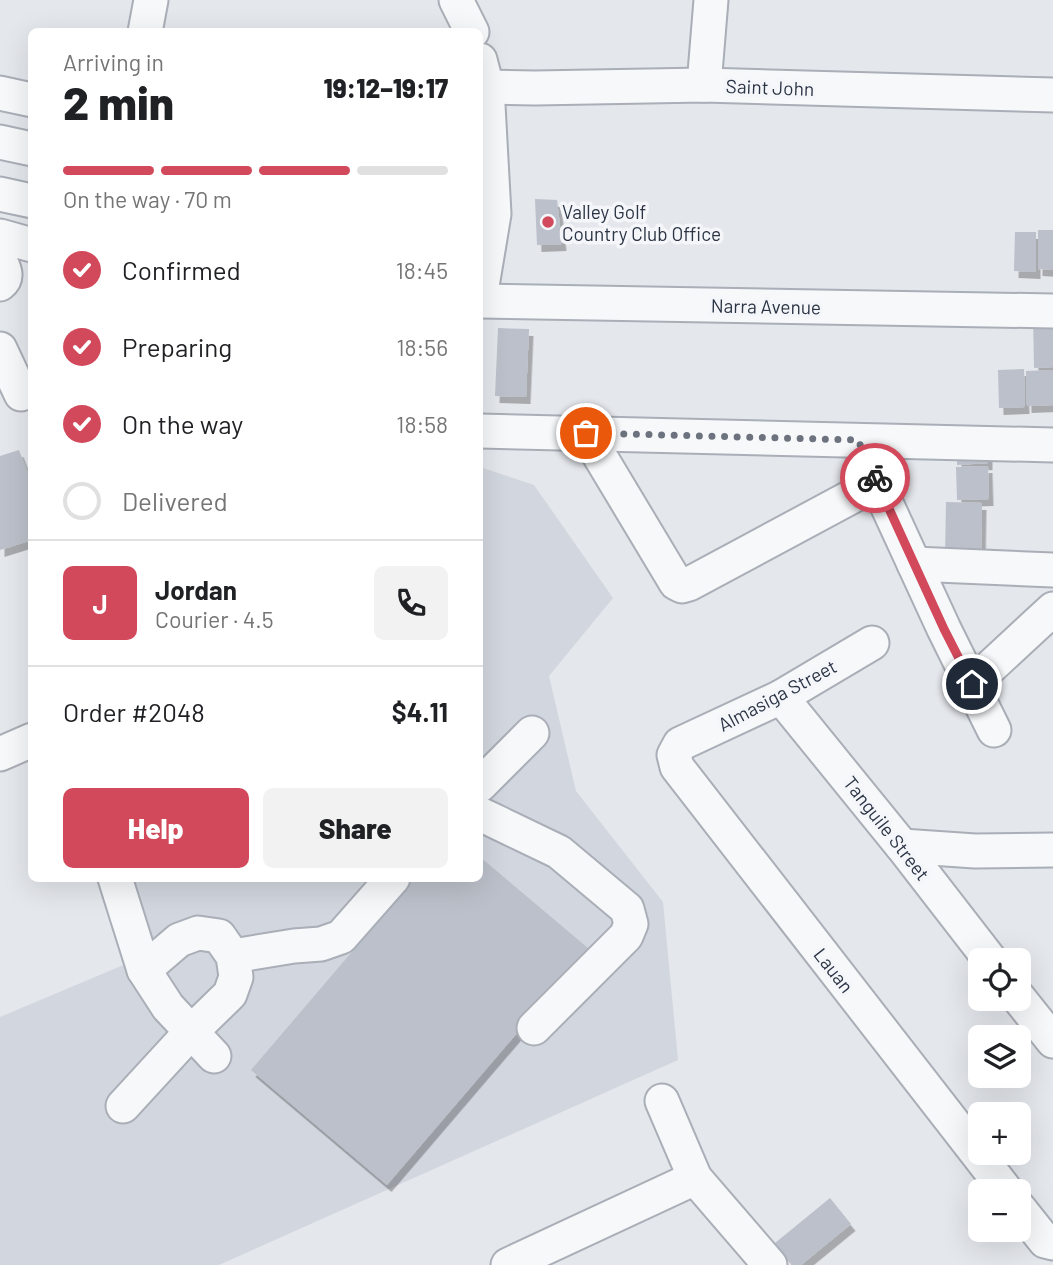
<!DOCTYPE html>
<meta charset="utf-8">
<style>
body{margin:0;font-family:Barlow,sans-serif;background:#f2f2f2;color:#202124;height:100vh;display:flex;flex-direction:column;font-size:26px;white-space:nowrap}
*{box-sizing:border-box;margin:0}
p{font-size:23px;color:#757577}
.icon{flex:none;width:38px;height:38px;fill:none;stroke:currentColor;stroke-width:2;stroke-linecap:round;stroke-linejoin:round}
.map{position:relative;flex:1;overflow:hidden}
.sheet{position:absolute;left:28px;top:28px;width:455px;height:854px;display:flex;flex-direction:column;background:#fff;border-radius:10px;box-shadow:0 7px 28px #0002}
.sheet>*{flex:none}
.tools{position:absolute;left:968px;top:948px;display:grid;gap:14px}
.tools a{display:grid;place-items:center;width:63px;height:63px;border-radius:10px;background:#fff;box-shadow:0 7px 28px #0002;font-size:35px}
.pin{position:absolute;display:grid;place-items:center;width:60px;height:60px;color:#fff;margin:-30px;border:4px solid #fff;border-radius:50%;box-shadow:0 2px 7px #0007}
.courier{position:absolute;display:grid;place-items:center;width:70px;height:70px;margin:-35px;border:5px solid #d1495b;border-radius:50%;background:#fff;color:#222;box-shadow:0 2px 9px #0007}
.summary em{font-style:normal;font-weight:800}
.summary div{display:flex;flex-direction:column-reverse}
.summary{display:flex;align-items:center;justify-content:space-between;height:119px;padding:0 35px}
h1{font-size:46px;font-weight:800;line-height:52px}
.bar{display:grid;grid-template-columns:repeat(4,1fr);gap:10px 7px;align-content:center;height:84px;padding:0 35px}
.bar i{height:9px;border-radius:5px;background:#e0e0e0}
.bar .selected{background:#d1495b}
.bar p{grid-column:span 4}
.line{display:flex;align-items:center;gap:18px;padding:0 35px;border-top:2px solid #e0e0e0}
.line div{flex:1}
.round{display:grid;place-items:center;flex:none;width:74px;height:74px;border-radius:10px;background:#f2f2f2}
ol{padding:0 35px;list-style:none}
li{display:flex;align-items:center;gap:21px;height:77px}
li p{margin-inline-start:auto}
li .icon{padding:7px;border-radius:50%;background:#d1495b;color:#fff;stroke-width:4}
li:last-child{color:#757577}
li i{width:38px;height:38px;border:4px solid #e0e0e0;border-radius:50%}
.button{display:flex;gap:14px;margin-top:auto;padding:14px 35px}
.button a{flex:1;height:80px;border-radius:10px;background:#d1495b;color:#fff;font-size:28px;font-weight:800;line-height:80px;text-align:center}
.button a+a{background:#f2f2f2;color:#202124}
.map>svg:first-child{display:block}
.built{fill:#d2d6de}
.building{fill:#bbc0ca;filter:url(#shadow)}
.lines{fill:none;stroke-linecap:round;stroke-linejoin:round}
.minor-casing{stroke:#a9aeb7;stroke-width:37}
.minor{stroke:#f7f8fa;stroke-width:33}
.done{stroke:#6c737f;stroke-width:7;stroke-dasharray:0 12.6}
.route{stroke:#d1495b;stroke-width:9}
.poi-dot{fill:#d1495b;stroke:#f4f6f9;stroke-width:2.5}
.labels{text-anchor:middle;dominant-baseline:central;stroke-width:7;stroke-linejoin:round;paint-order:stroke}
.street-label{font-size:19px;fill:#2b3445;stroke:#f4f6f9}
.poi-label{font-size:19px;fill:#2b3445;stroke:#f4f6f9;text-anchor:start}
</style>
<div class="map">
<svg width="1053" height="1265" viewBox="0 0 1053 1265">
<defs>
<filter id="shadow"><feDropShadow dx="4.5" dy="7" stdDeviation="0" flood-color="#0004"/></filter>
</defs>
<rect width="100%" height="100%" fill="#e4e7ec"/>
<path class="built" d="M480 467 534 485 613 598 549 676 576 791 663 902 678 1060 219 1265H0V1017L133 961 112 879 480 878Z"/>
<g class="building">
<path d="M535 199 557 200 562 244 537 245Z"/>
<path d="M1038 230H1053V270L1038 269Z"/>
<path d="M1015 232H1036V272L1014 271Z"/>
<path d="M1033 314H1053V367L1034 368Z"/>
<path d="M498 328 529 329 526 397 495 396Z"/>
<path d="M1024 369 1025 407 999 408 998 370Z"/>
<path d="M1053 370V405L1027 406 1026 371Z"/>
<path d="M988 444V463L957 465V445Z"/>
<path d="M19 450 32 484V540L0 550V456Z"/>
<path d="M988 466 989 499 957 500 956 467Z"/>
<path d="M946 502 982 503 981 558 945 557Z"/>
<path d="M480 857 589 949 387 1185 251 1070 415 878H480Z"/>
<path d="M830 1198 851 1224 801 1265H793L775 1243Z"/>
</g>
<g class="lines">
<g class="minor-casing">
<g id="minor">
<path d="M456 0 472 32"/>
<path d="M145 32 151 0"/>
<path d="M480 60 487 87 494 214 480 298"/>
<path d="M704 85 711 0"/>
<path d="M487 87 535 88 704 85 1053 95"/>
<path d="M0 93 32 100"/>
<path d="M0 142 32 149"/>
<path d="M0 194 32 201"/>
<path d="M0 236 32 245"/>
<path d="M0 260C4 269 9 277 0 284"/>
<path d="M480 301 1053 311"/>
<path d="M0 349 21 394"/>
<path d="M480 431 1053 445"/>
<path d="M586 433 676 583 682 586 689 584 877 483"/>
<path d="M868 464 944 629 994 730"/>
<path d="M914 564 1053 570"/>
<path d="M872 643 781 697 680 744 674 755 677 767 1007 1192"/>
<path d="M972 684 1053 609"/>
<path d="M781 697 902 846 991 961"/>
<path d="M0 754 32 740"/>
<path d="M480 785 532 733"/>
<path d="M480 814 559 852 627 909 631 924 626 936 534 1028"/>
<path d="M902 846 975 851 1053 850"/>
<path d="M115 878 144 970 168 1007 214 1056"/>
<path d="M233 956 294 946 321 944 341 937 393 878"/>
<path d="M1018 997 1053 1041"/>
<path d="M662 1101 695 1178 770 1265"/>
<path d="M123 1106 191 1032 230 994 236 977 233 956 219 936 198 933 179 940 144 970"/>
<path d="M1018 1207 1045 1241 1053 1243"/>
<path d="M508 1265 695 1178"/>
</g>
</g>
<use href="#minor" class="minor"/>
</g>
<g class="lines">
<path class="done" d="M586 433 858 440 875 478"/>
<path class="route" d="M875 478 944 629 972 684"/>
</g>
<circle class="poi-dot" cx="548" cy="222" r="7"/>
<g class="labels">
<g class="street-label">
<text transform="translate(770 87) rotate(2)">Saint John</text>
<text transform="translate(766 306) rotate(1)">Narra Avenue</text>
<text transform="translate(777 695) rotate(-28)">Almasiga Street</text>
<text transform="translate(887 828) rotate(52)">Tanguile Street</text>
<text transform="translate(834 970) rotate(52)">Lauan</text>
</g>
<g class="poi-label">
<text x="562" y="211">Valley Golf<tspan x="562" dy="22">Country Club Office</tspan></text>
</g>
</g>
</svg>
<div class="tools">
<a><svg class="icon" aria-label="locate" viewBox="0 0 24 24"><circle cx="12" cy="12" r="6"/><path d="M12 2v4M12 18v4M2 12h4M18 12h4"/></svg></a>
<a><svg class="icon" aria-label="layers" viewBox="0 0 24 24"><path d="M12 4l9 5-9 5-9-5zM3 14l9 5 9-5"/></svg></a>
<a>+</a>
<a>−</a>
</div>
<div class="pin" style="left:586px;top:433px;background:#ea580c"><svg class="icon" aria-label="bag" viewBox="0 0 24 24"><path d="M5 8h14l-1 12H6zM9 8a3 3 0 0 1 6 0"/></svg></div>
<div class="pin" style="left:972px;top:684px;background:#1f2937"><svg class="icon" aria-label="home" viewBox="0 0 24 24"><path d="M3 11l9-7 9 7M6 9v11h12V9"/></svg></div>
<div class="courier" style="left:875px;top:478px"><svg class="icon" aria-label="bike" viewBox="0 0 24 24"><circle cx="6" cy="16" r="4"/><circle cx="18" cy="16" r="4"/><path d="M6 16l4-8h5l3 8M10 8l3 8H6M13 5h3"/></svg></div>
<section class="sheet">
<div class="summary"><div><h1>2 min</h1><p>Arriving in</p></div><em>19:12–19:17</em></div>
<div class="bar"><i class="selected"></i><i class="selected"></i><i class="selected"></i><i></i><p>On the way · 70 m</p></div>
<ol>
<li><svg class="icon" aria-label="check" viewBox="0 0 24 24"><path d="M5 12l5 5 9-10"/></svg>Confirmed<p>18:45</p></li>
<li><svg class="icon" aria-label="check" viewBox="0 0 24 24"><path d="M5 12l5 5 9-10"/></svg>Preparing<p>18:56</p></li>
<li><svg class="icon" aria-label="check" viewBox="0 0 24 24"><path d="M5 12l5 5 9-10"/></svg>On the way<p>18:58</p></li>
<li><i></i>Delivered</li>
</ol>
<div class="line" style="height:126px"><b class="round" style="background:#d1495b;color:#fff">J</b><div><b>Jordan</b><p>Courier · 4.5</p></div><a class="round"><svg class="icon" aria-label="phone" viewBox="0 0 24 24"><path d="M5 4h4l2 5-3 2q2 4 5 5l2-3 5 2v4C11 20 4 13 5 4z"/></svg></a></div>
<div class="line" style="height:91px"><div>Order #2048</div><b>$4.11</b></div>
<div class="button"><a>Help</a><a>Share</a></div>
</section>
</div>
